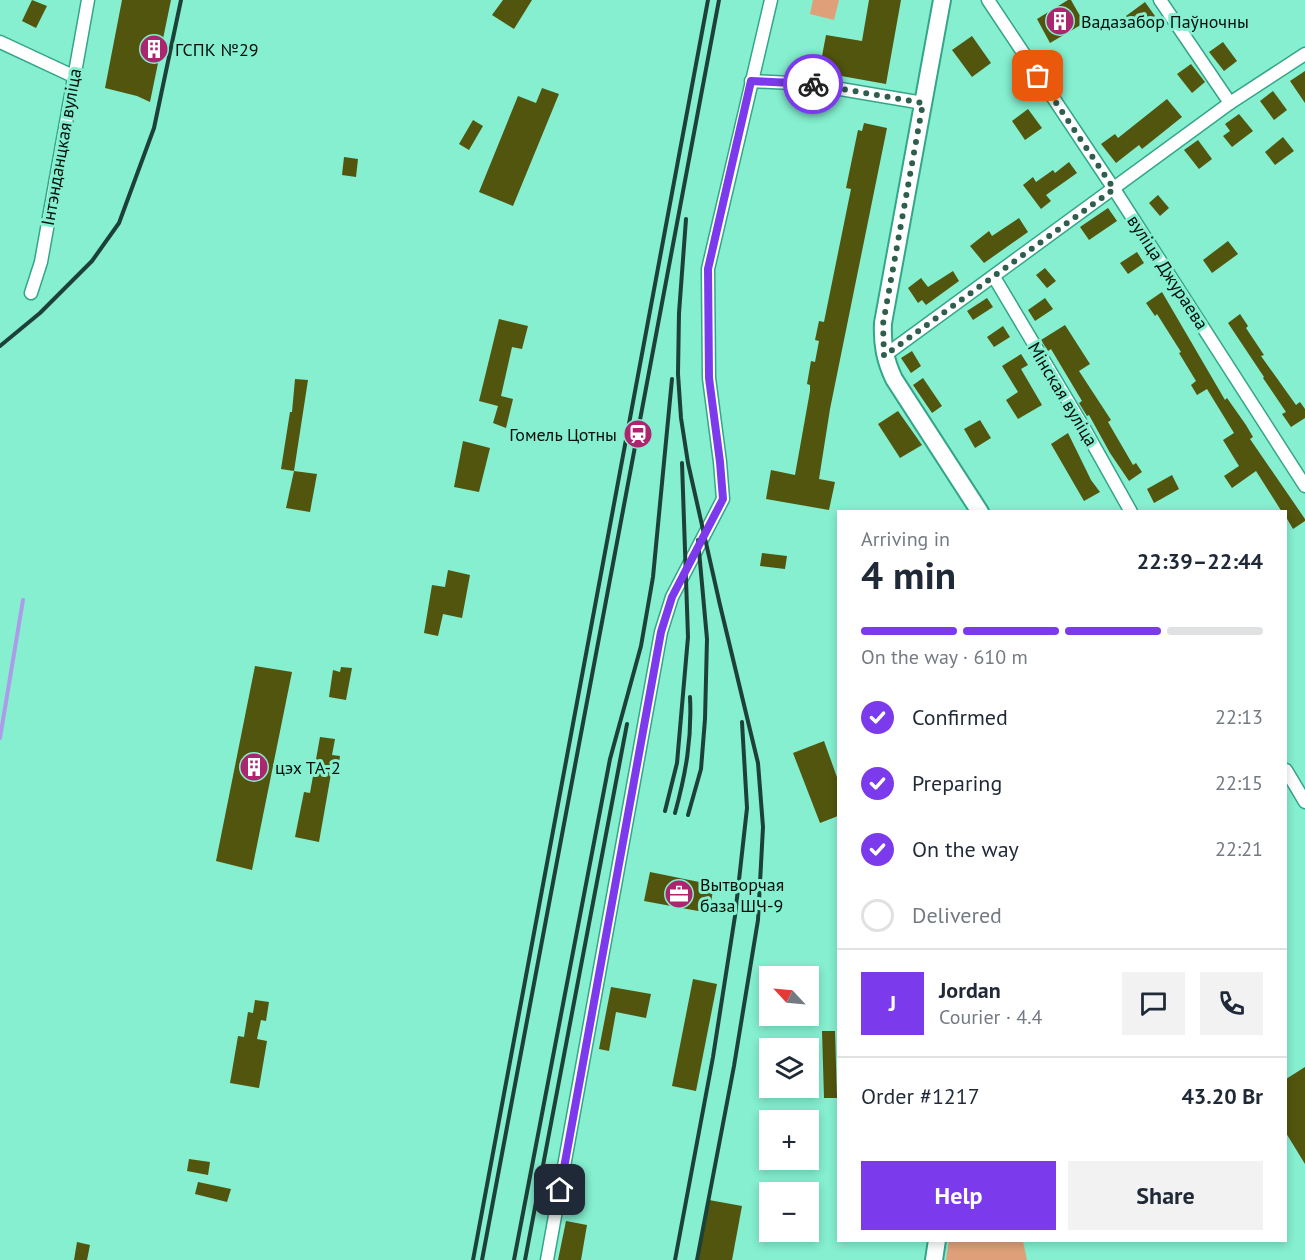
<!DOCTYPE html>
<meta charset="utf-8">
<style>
body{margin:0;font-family:"PT Sans",sans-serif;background:#f2f2f3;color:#1f2937;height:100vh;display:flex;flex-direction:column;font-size:22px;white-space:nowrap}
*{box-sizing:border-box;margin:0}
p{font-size:20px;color:#747a83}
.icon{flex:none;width:33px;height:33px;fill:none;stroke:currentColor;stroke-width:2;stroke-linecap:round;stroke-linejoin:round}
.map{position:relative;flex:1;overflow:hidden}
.side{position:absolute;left:837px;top:510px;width:450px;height:732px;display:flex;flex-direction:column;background:#fff;border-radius:0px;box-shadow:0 3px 9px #0003}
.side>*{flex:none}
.needle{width:39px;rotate:296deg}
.buttons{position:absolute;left:759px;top:966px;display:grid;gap:12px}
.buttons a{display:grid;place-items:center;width:60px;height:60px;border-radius:0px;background:#fff;box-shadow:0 3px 9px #0003;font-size:30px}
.pin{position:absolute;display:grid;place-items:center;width:51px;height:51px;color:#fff;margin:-26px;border-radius:12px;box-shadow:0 3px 9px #0006}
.courier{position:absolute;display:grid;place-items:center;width:60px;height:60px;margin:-30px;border:4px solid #7c3aed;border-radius:50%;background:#fff;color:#222;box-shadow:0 2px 8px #0007}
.overview em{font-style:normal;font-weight:700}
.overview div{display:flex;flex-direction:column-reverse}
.overview{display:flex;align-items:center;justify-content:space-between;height:102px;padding:0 24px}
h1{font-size:39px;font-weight:700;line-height:45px}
.bar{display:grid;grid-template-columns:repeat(4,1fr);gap:9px 6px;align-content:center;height:72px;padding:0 24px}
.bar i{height:8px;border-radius:4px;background:#e0e1e3}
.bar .selected{background:#7c3aed}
.bar p{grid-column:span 4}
.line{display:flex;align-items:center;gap:15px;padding:0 24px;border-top:2px solid #e0e1e3}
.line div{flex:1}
.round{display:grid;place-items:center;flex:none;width:63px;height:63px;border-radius:0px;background:#f2f2f3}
ol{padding:0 24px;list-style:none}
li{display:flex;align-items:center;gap:18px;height:66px}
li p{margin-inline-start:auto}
li .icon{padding:6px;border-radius:50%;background:#7c3aed;color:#fff;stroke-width:4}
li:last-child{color:#747a83}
li i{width:33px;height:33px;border:3px solid #e0e1e3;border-radius:50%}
.cta{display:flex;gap:12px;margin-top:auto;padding:12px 24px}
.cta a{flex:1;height:69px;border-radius:0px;background:#7c3aed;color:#fff;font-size:24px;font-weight:700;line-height:69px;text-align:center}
.cta a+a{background:#f2f2f3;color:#1f2937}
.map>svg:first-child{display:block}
.green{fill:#dfa079}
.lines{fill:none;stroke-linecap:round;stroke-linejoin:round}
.stream{stroke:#ac9cea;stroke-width:4}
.building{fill:#51550d}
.minor-casing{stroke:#35a589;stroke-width:15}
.secondary-casing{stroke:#35a589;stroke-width:20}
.minor{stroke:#fff;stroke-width:12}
.secondary{stroke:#fff;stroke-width:16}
.rail{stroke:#1d4136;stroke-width:4}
.done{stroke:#2f5e4f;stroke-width:6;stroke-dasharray:0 10.8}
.route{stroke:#7c3aed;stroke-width:8}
.labels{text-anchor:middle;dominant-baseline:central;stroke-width:6;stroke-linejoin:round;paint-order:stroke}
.poi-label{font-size:18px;fill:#00100a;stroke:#85efd0;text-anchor:start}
.street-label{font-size:18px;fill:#00100a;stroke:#85efd0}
</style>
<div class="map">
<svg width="1305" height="1260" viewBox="0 0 1305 1260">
<rect width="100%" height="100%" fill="#85efd0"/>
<g class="green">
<path d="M813 0H839L834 20 810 14Z"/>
<path d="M949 1240 1023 1241 1027 1260H946Z"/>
</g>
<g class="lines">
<path class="stream" d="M0 738 23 600"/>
</g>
<g class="building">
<path d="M32 0 47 6 36 28 22 21Z"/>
<path d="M122 0H171L150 102 137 96 105 88Z"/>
<path d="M503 0H532L514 29 492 15Z"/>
<path d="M869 0H901L886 84 819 72 826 35 862 41Z"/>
<path d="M1068 0H1071L1084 23 1050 43 1037 19Z"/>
<path d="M1145 2 1155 16 1136 30 1126 16Z"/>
<path d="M972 36 991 63 972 77 952 50Z"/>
<path d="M1223 42 1237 61 1224 71 1209 52Z"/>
<path d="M1191 64 1205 82 1192 93 1177 74Z"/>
<path d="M1305 71V103L1290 81Z"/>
<path d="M542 88 559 94 513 206 479 192 518 96 536 103Z"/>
<path d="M1273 91 1287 110 1274 120 1260 101Z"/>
<path d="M1167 99 1182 117 1142 149 1139 145 1116 163 1101 144 1115 134 1118 138Z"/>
<path d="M1028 109 1042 128 1025 140 1012 121Z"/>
<path d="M1239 114 1253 131 1232 147 1223 136 1230 131 1225 124Z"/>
<path d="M473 120 483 126 469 150 459 144Z"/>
<path d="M864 123 887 128 830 409 819 479 835 482 829 510 766 499 771 470 795 475 810 391V385L807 384 811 361 815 362 819 341 815 340 819 321 824 322 851 189 846 188 858 130 862 131Z"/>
<path d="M1283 137 1294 151 1275 165 1265 152Z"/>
<path d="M1198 140 1212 159 1199 169 1184 150Z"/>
<path d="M344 157 358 159 356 177 342 175Z"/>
<path d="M1069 162 1077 173 1046 195 1051 201 1041 209 1023 185 1033 177 1036 182 1053 170 1055 173Z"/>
<path d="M1158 195 1169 208 1160 216 1149 203Z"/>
<path d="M1108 208 1117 221 1089 240 1080 227Z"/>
<path d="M1019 218 1028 232 984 263 970 246 989 231 992 236Z"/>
<path d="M1228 241 1238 254 1212 273 1203 260Z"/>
<path d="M1137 252 1144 263 1128 274 1120 263Z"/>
<path d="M1045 268 1056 281 1047 288 1036 275Z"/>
<path d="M953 271 959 281 926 305 922 300 918 303 908 288 921 278 928 287Z"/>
<path d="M1162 292 1225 400 1227 398 1246 425 1253 437 1250 439 1305 519V521L1293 529 1286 517V512H1282L1256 471 1232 488 1224 476 1239 466 1223 440 1234 433 1207 389 1197 395 1191 385 1196 381 1179 353 1181 352 1157 314 1155 316 1146 303Z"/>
<path d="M987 298 993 307 973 320 967 311Z"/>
<path d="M1045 298 1053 309 1035 321 1028 310Z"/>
<path d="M1240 314 1248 326 1246 328 1264 355 1261 356 1296 405 1300 402 1305 409V418L1291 427 1282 414 1286 412 1263 378 1264 377 1228 323Z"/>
<path d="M499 319 528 326 522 349 512 347 501 396 513 399 506 428 493 423 498 406 479 401Z"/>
<path d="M1065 325 1090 364 1079 371 1111 420 1108 422 1133 465 1136 463 1142 472 1129 481 1110 453 1089 415 1087 416 1079 403 1082 401 1051 349 1048 351 1041 340Z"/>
<path d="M1003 326 1010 337 994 347 987 337Z"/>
<path d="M912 351 921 366 911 373 901 358Z"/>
<path d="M1021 354 1028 365 1021 369 1042 405 1018 419 1006 400 1018 392 1002 366Z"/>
<path d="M923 378 942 406 932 413 913 385Z"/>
<path d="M295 379 308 380 294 471 281 469 290 412H292Z"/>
<path d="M898 411 922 445 900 458 878 424Z"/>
<path d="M980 420 991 438 975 448 964 429Z"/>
<path d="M1068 433 1091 480 1100 492 1084 501 1051 444Z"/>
<path d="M463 441 490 448 479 492 454 487Z"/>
<path d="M294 471 317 474 310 512 286 508Z"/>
<path d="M1172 475 1179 489 1154 503 1147 489Z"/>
<path d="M762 553 787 556 785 569 760 566Z"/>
<path d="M448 570 470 575 462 618 443 614 438 636 424 633 432 585 445 587Z"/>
<path d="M255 666 292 672 252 870 216 861Z"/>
<path d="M341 667 352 668 346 700 329 697 333 670 340 672Z"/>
<path d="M320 737 335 739 332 755 340 756 338 770 332 768 319 842 295 837 304 792 310 793Z"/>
<path d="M824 741 838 780V816L820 823 793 753Z"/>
<path d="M650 872 714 885 709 913 644 901Z"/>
<path d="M693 979 717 984 696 1091 672 1086Z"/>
<path d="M611 987 651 994 646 1018 616 1012 609 1051 599 1049Z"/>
<path d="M255 1000 269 1002 266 1021 261 1020 257 1039 267 1041 259 1088 230 1083 238 1036 244 1037 248 1012 253 1013Z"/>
<path d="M822 1031H835L837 1098H824Z"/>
<path d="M1305 1067V1164L1286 1133V1079Z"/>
<path d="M189 1159 210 1162 208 1175 187 1171Z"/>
<path d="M198 1182 231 1189 227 1202 195 1194Z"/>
<path d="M709 1200 742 1206 732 1260H698Z"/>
<path d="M566 1221 587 1225 581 1260H558Z"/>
<path d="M77 1242 90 1245 87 1260H74Z"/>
</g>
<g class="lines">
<g class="minor-casing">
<g id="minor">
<path d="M988 0 1114 189 1305 486"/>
<path d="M1160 0 1230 103"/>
<path d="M0 42 73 76"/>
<path d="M751 81 811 84 923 103"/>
<path d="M994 277 1084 428 1131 512"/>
<path d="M31 293 41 262 88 0"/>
<path d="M884 356 1230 103 1305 54"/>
<path d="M1286 770 1305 802"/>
<path d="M547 1260 661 632 672 597 723 499 720 462 709 378 708 269 771 0"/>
</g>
</g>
<g class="secondary-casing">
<g id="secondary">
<path d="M942 0 883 323C882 344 885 360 894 379L980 512"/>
<path d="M934 1260 937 1240"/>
</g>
</g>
<use href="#minor" class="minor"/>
<use href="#secondary" class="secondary"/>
<g class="rail">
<path d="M686 219 679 313 678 374 681 418 688 463 720 605 758 763 763 827 758 920 734 1066 697 1260"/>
<path d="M0 346 40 313 92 261 119 223 154 128 181 0"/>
<path d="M665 811 677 763 688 637 682 463"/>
<path d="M675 813C686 773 692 738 690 697"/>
<path d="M688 815 701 769 705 719 707 639 698 540"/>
<path d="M473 1260 708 0"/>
<path d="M482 1260 719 0"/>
<path d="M514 1260 610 759 641 646 653 577 672 379"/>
<path d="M525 1260 627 724"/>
<path d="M675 1260 713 1057 735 916 747 808 742 722"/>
</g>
</g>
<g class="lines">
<path class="done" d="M813 84 923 103 883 324 884 356 1114 189 1038 76"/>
<path class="route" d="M560 1190 661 632 672 597 723 499 720 462 709 378 708 269 751 81 813 84"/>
</g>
<defs>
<g id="building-disc" transform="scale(1.5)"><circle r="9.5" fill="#ab266e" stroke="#85efd0"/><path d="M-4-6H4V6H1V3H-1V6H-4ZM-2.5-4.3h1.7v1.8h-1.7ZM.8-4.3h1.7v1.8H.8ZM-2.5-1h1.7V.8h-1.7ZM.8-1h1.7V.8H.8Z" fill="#fff"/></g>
<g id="station-disc" transform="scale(1.5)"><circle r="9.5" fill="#ab266e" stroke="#85efd0"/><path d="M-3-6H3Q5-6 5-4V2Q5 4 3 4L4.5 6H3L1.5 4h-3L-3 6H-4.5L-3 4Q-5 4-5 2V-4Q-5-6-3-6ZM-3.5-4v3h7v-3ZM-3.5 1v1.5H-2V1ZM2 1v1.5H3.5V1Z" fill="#fff"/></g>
<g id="office-disc" transform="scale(1.5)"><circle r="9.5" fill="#ab266e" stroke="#85efd0"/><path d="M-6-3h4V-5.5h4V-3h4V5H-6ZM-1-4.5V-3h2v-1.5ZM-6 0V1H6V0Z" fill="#fff"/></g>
</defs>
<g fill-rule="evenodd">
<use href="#building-disc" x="1060" y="21"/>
<use href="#building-disc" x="154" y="49"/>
<use href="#station-disc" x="638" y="434"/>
<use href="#building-disc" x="254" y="767"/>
<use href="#office-disc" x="679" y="894"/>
</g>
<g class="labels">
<g class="poi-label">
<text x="1081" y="21">Вадазабор Паўночны</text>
<text x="175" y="49">ГСПК №29</text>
<text x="617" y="434" text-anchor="end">Гомель Цотны</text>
<text x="275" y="767">цэх ТА-2</text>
<text x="700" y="884">Вытворчая<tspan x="700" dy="21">база ШЧ-9</tspan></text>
</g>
<g class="street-label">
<text transform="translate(61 147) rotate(-80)">Інтэнданцкая вуліца</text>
<text transform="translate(1168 272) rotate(57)">вуліца Джураева</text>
<text transform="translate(1063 394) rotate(59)">Мінская вуліца</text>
</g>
</g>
</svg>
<div class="buttons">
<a><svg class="needle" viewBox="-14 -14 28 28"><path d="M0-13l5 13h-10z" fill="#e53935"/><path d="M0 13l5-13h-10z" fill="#747a83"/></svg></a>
<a><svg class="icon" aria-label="layers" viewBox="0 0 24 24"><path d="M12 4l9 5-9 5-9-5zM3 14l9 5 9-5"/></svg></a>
<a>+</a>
<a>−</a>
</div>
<div class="pin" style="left:1038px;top:76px;background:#ea580c"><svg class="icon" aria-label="bag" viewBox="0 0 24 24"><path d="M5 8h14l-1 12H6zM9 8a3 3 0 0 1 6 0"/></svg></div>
<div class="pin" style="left:560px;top:1190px;background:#1f2937"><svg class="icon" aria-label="home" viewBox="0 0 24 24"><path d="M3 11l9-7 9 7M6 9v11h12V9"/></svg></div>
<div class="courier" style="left:813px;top:84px"><svg class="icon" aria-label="bike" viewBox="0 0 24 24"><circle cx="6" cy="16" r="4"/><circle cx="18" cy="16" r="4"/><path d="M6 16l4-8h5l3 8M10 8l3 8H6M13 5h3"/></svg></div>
<section class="side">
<div class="overview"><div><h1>4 min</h1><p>Arriving in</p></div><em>22:39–22:44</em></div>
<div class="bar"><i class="selected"></i><i class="selected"></i><i class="selected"></i><i></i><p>On the way · 610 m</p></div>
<ol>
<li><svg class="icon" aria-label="check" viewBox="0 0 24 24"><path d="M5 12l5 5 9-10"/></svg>Confirmed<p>22:13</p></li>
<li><svg class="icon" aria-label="check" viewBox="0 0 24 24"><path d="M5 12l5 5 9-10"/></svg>Preparing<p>22:15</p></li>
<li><svg class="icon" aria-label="check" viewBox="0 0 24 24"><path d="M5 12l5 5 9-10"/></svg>On the way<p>22:21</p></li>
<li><i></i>Delivered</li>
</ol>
<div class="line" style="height:108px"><b class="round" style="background:#7c3aed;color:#fff">J</b><div><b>Jordan</b><p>Courier · 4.4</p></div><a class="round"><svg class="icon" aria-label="chat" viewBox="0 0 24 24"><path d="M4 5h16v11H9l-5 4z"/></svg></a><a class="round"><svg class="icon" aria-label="phone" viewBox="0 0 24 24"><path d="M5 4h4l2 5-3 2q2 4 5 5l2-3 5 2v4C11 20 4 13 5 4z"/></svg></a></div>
<div class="line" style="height:78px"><div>Order #1217</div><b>43.20 Br</b></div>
<div class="cta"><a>Help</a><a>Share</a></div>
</section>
</div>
